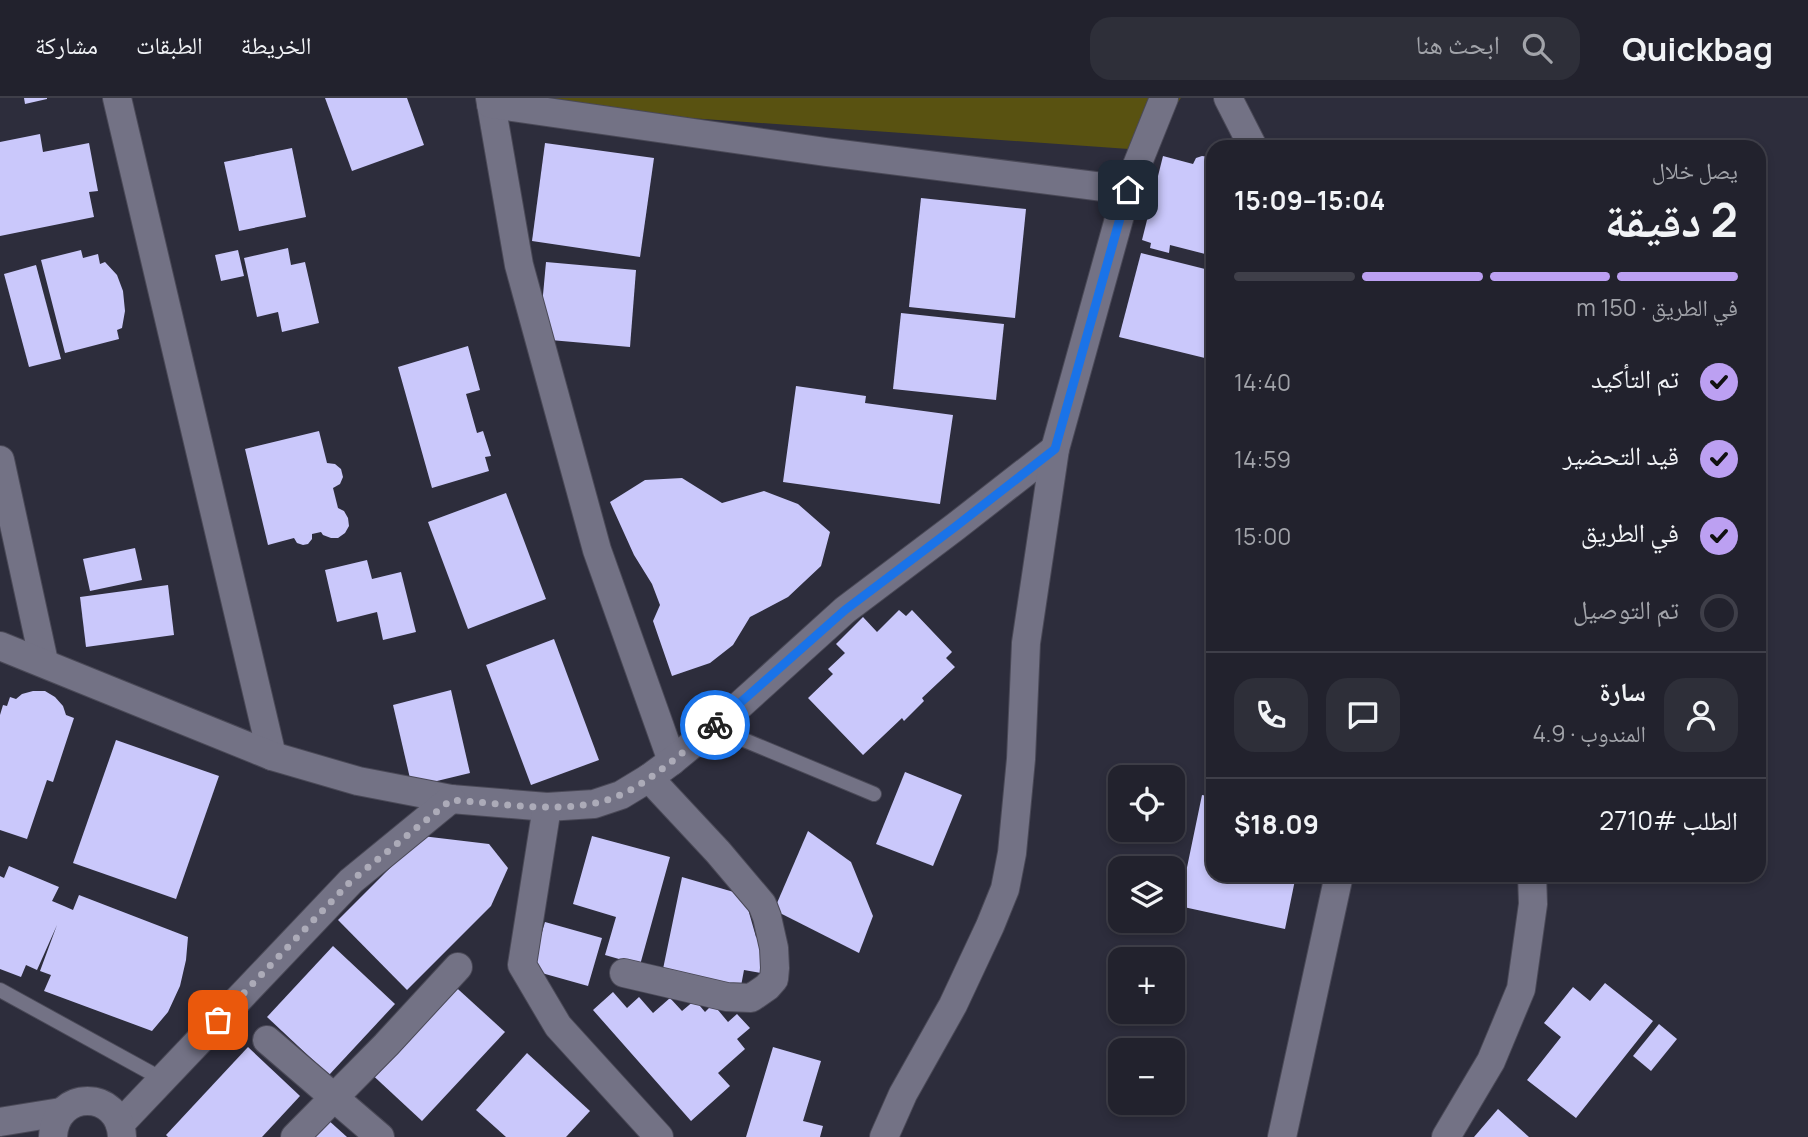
<!DOCTYPE html>
<html lang="ar">
<meta charset="utf-8">
<style>
body{margin:0;font-family:Manrope,"Noto Naskh Arabic",sans-serif;background:#2e2f39;color:#f1f3f6;direction:rtl;height:100vh;display:flex;flex-direction:column;font-size:26px;white-space:nowrap}
*{box-sizing:border-box;margin:0}
p{font-size:23px;color:#a2a4aa}
.icon{flex:none;width:38px;height:38px;fill:none;stroke:currentColor;stroke-width:2;stroke-linecap:round;stroke-linejoin:round}
.map{position:relative;flex:1;overflow:hidden;direction:ltr}
.side{position:absolute;left:1206px;top:42px;width:560px;height:742px;display:flex;flex-direction:column;background:#22222d;border-radius:21px;box-shadow:0 4px 10px #0003,0 0 0 2px #3f3f49;direction:rtl}
.side>*{flex:none}
.controls{position:absolute;left:1108px;top:667px;display:grid;gap:14px}
.controls a{display:grid;place-items:center;width:77px;height:77px;border-radius:14px;background:#22222d;box-shadow:0 4px 10px #0003,0 0 0 2px #3f3f49;font-size:35px}
.pin{position:absolute;display:grid;place-items:center;width:60px;height:60px;color:#fff;margin:-30px;border-radius:14px;box-shadow:0 4px 10px #0006}
.courier{position:absolute;display:grid;place-items:center;width:70px;height:70px;margin:-35px;border:5px solid #1a73e8;border-radius:50%;background:#fff;color:#222;box-shadow:0 2px 9px #0007}
.head em{font-style:normal;font-weight:700}
.head div{display:flex;flex-direction:column-reverse}
.head{display:flex;align-items:center;justify-content:space-between;height:119px;padding:0 28px}
h1{font-size:46px;font-weight:700;line-height:52px}
.bar{display:grid;grid-template-columns:repeat(4,1fr);gap:10px 7px;align-content:center;height:84px;padding:0 28px}
.bar i{height:9px;border-radius:5px;background:#3f3f49}
.bar .active{background:#bca0f2}
.bar p{grid-column:span 4}
.line{display:flex;align-items:center;gap:18px;padding:0 28px;border-top:2px solid #3f3f49}
.line div{flex:1}
.round{display:grid;place-items:center;flex:none;width:74px;height:74px;border-radius:21px;background:#2e2f39}
ol{padding:0 28px;list-style:none}
li{display:flex;align-items:center;gap:21px;height:77px}
li p{margin-inline-start:auto}
li .icon{padding:7px;border-radius:50%;background:#bca0f2;color:#111;stroke-width:4}
li:last-child{color:#a2a4aa}
li i{width:38px;height:38px;border:4px solid #3f3f49;border-radius:50%}
header{display:flex;align-items:center;gap:42px;box-sizing:border-box;height:98px;padding:0 35px;background:#22222d;border-bottom:2px solid #3f3f49}
header strong{font-size:33px}
nav{display:flex;gap:38px;margin-inline-start:auto;font-size:24px}
.search{width:490px;height:63px;background:#2e2f39;display:flex;align-items:center;gap:18px;box-sizing:border-box;padding:0 24px;border-radius:21px;color:#a2a4aa;font-size:26px}
.map>svg:first-child{display:block}
.green{fill:#595211}
.building{fill:#cac8fb}
.lines{fill:none;stroke-linecap:round;stroke-linejoin:round}
.lane-casing{stroke:#4a4957;stroke-width:16}
.street-casing{stroke:#4a4957;stroke-width:30}
.lane{stroke:#737285;stroke-width:14}
.street{stroke:#737285;stroke-width:28}
.done{stroke:#acabb8;stroke-width:7;stroke-dasharray:0 12.6}
.route{stroke:#1a73e8;stroke-width:9}
</style>
<header>
<strong>Quickbag</strong>
<div class="search"><svg class="icon" aria-label="search" viewBox="0 0 24 24"><circle cx="10" cy="10" r="6"/><path d="M15 15l6 6"/></svg>ابحث هنا</div>
<nav><a>الخريطة</a><a>الطبقات</a><a>مشاركة</a></nav>
</header>
<div class="map">
<svg width="1808" height="1039" viewBox="0 0 1808 1039">
<rect width="100%" height="100%" fill="#2d2d3c"/>
<path class="green" d="M490 0H1181L1143 52 491 6Z"/>
<g class="building">
<path d="M24 0H47V1L25 6Z"/>
<path d="M325 0H407L424 47 352 73Z"/>
<path d="M40 36 43 54 89 45 98 93 89 94 94 119 0 138V44Z"/>
<path d="M545 45 654 60 640 159 532 143Z"/>
<path d="M292 50 306 119 239 133 224 64Z"/>
<path d="M1163 58 1193 66 1196 60 1202 58 1209 59 1212 65 1213 158 1170 147 1169 155 1150 150 1151 145 1142 142Z"/>
<path d="M921 100 1026 111 1015 220 909 209Z"/>
<path d="M288 150 291 167 305 164 319 225 282 234 278 214 257 219 244 160Z"/>
<path d="M81 152 83 160 98 156 100 166 105 164 117 177 123 193 125 213 122 230 117 232 119 241 65 255 41 162Z"/>
<path d="M238 152 244 178 221 183 215 157Z"/>
<path d="M1141 155 1213 173V262L1119 239Z"/>
<path d="M546 164 636 172 630 249 539 241Z"/>
<path d="M36 167 61 261 29 269 4 176Z"/>
<path d="M901 215 1004 226 996 302 893 291Z"/>
<path d="M468 248 480 292 466 296 477 335 483 333 491 358 485 359 489 373 432 390 398 269Z"/>
<path d="M796 288 866 298 865 305 953 317 940 406 783 384Z"/>
<path d="M319 333 327 365 335 366 341 371 343 379 340 386 333 390 338 410 344 413 348 420 349 428 345 435 338 440H331L323 437 321 434 312 436V441L308 446 303 447 297 445 294 440 268 447 245 351Z"/>
<path d="M682 380 722 405 764 393 798 406 830 434 821 468 788 499 750 519 733 547 710 565 672 578 653 523 660 507 652 486 634 457 610 404 645 382Z"/>
<path d="M506 395 546 501 468 531 428 424Z"/>
<path d="M135 450 142 482 90 493 83 461Z"/>
<path d="M367 462 372 481 401 474 416 534 383 542 377 514 337 524 325 472Z"/>
<path d="M168 487 174 537 86 549 80 499Z"/>
<path d="M899 512 906 518 912 512 952 554 946 560 955 569 922 600 924 603 904 623 902 620 863 657 808 600 833 576 828 571 845 555 836 546 863 519 877 534Z"/>
<path d="M554 541 599 662 531 687 486 567Z"/>
<path d="M451 592 470 675 412 689 393 607Z"/>
<path d="M33 593H45L55 599 63 608 66 617 74 620 53 684 47 682 27 741 0 732V617L3 607 7 608 10 599 16 601 22 596Z"/>
<path d="M116 642 219 678 176 801 73 765Z"/>
<path d="M905 674 962 697 933 768 876 746Z"/>
<path d="M1202 697 1213 699V777H1296L1285 831 1179 808Z"/>
<path d="M808 733 851 764 873 818 859 855 774 812Z"/>
<path d="M422 738 489 746 508 770 491 808 407 892 338 822Z"/>
<path d="M592 738 670 759 640 867 605 857 616 819 573 806Z"/>
<path d="M9 768 59 789 52 803 64 808 73 812 79 797 188 839 186 862 180 888 168 914 152 933 44 893 51 877 40 873 57 827 37 872 26 867 21 879 0 871V778L4 780Z"/>
<path d="M682 779 744 797 756 839 767 844 761 875 744 872 741 888 663 871Z"/>
<path d="M545 824 602 840 588 888 531 872Z"/>
<path d="M333 848 395 906 329 977 267 919Z"/>
<path d="M448 882 505 934 422 1023 366 971Z"/>
<path d="M1605 885 1653 923 1576 1020 1527 982 1561 939 1544 925 1573 889 1590 903Z"/>
<path d="M613 894 627 910 639 899 653 915 670 900 682 913 695 902 705 914 713 906 728 924 737 916 750 930 737 941 745 951 718 975 730 988 691 1023 593 912Z"/>
<path d="M1659 926 1677 941 1651 973 1633 958Z"/>
<path d="M248 949 300 998 262 1039H168L166 1037Z"/>
<path d="M773 949 821 963 803 1023 823 1028 820 1039H746Z"/>
<path d="M527 955 590 1013 566 1039H506L476 1012Z"/>
<path d="M1498 1011 1529 1039H1474Z"/>
<path d="M327 1021 347 1039H310Z"/>
</g>
<g class="lines">
<g class="lane-casing">
<g id="lane">
<path d="M713 629 874 696"/>
<path d="M0 892 162 981"/>
</g>
</g>
<g class="street-casing">
<g id="street">
<path d="M117 0 272 658"/>
<path d="M490 0 519 167 597 452 672 663"/>
<path d="M1228 0 1253 49"/>
<path d="M491 6 826 54 1127 92"/>
<path d="M0 362 44 564"/>
<path d="M0 548 272 658 358 683 451 701 547 709 594 706 621 697 649 680 672 663 740 607 845 512 955 429 1055 351"/>
<path d="M547 709 522 867 558 928 659 1039"/>
<path d="M624 875 727 899 751 900 767 889 774 881 775 870 774 850 767 819 762 806 718 754 649 680"/>
<path d="M267 942 380 1039"/>
<path d="M0 1024 61 1014"/>
<path d="M120 1026 351 783 451 701"/>
<path d="M53 1039C55 991 120 991 122 1039"/>
<path d="M295 1039 386 947 458 869"/>
<path d="M884 1039 903 996 953 907 990 828 1005 791 1012 755 1021 661 1026 545 1055 351 1127 92 1164 0"/>
<path d="M1282 1039 1339 777"/>
<path d="M1446 1039 1491 963 1521 891 1533 806 1532 777"/>
</g>
</g>
<use href="#lane" class="lane"/>
<use href="#street" class="street"/>
</g>
<g class="lines">
<path class="done" d="M218 922 351 783 451 702C503 705 571 719 620 697 651 684 689 649 715 627"/>
<path class="route" d="M715 627 845 512 955 429 1055 351 1128 92"/>
</g>
</svg>
<div class="controls">
<a><svg class="icon" aria-label="locate" viewBox="0 0 24 24"><circle cx="12" cy="12" r="6"/><path d="M12 2v4M12 18v4M2 12h4M18 12h4"/></svg></a>
<a><svg class="icon" aria-label="layers" viewBox="0 0 24 24"><path d="M12 4l9 5-9 5-9-5zM3 14l9 5 9-5"/></svg></a>
<a>+</a>
<a>−</a>
</div>
<div class="pin" style="left:218px;top:922px;background:#ea580c"><svg class="icon" aria-label="bag" viewBox="0 0 24 24"><path d="M5 8h14l-1 12H6zM9 8a3 3 0 0 1 6 0"/></svg></div>
<div class="pin" style="left:1128px;top:92px;background:#1f2937"><svg class="icon" aria-label="home" viewBox="0 0 24 24"><path d="M3 11l9-7 9 7M6 9v11h12V9"/></svg></div>
<div class="courier" style="left:715px;top:627px"><svg class="icon" aria-label="bike" viewBox="0 0 24 24"><circle cx="6" cy="16" r="4"/><circle cx="18" cy="16" r="4"/><path d="M6 16l4-8h5l3 8M10 8l3 8H6M13 5h3"/></svg></div>
<section class="side">
<div class="head"><div><h1>2 دقيقة</h1><p>يصل خلال</p></div><em>15:04–15:09</em></div>
<div class="bar"><i class="active"></i><i class="active"></i><i class="active"></i><i></i><p>في الطريق · 150 m</p></div>
<ol>
<li><svg class="icon" aria-label="check" viewBox="0 0 24 24"><path d="M5 12l5 5 9-10"/></svg>تم التأكيد<p>14:40</p></li>
<li><svg class="icon" aria-label="check" viewBox="0 0 24 24"><path d="M5 12l5 5 9-10"/></svg>قيد التحضير<p>14:59</p></li>
<li><svg class="icon" aria-label="check" viewBox="0 0 24 24"><path d="M5 12l5 5 9-10"/></svg>في الطريق<p>15:00</p></li>
<li><i></i>تم التوصيل</li>
</ol>
<div class="line" style="height:126px"><a class="round"><svg class="icon" aria-label="person" viewBox="0 0 24 24"><circle cx="12" cy="8" r="4"/><path d="M4 21q1-7 8-7t8 7"/></svg></a><div><b>سارة</b><p>المندوب · 4.9</p></div><a class="round"><svg class="icon" aria-label="chat" viewBox="0 0 24 24"><path d="M4 5h16v11H9l-5 4z"/></svg></a><a class="round"><svg class="icon" aria-label="phone" viewBox="0 0 24 24"><path d="M5 4h4l2 5-3 2q2 4 5 5l2-3 5 2v4C11 20 4 13 5 4z"/></svg></a></div>
<div class="line" style="height:91px"><div>الطلب #2710</div><b>$18.09</b></div>
</section>
</div>
